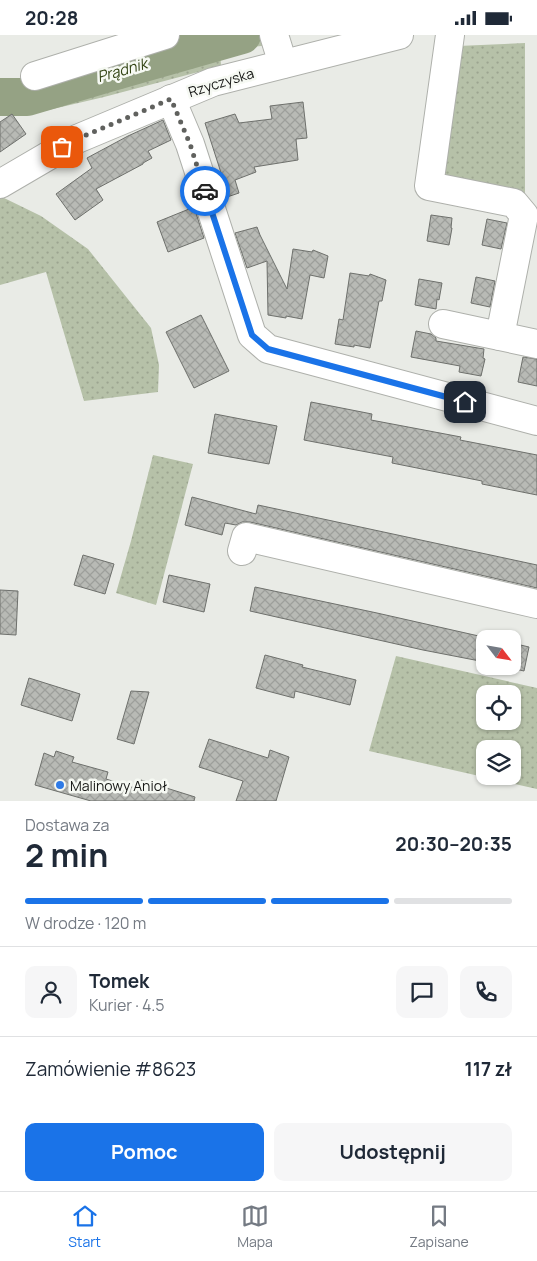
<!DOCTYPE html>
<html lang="pl">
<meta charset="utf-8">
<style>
body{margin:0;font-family:Manrope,sans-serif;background:#f6f6f7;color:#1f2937;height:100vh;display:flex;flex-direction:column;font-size:19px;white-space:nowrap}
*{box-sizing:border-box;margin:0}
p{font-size:16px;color:#747a83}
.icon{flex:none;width:28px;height:28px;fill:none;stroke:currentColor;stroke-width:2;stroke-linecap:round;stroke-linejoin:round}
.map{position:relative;height:766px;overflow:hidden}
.panel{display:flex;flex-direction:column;background:#fff;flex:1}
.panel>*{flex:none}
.needle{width:32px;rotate:121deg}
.buttons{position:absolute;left:476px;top:595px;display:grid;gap:10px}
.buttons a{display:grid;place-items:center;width:45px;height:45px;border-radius:10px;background:#fff;box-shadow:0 1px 4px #0004;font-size:25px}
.pin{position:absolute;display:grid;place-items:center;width:42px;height:42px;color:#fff;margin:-21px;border-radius:10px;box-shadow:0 2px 8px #0006}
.courier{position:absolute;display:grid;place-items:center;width:50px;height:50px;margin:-25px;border:4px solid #1a73e8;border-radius:50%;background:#fff;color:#222;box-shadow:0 1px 6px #0007}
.overview em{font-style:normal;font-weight:700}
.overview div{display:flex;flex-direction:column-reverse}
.overview{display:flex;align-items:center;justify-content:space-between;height:85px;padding:0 25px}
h1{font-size:32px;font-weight:700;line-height:38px}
.bar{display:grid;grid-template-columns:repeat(4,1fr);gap:8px 5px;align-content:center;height:60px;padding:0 25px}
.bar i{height:6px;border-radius:4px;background:#e0e1e3}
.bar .selected{background:#1a73e8}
.bar p{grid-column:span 4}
.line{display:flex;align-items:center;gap:12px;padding:0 25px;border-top:1px solid #e0e1e3}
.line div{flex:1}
.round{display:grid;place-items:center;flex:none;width:52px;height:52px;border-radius:10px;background:#f6f6f7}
.cta{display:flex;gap:10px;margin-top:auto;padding:10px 25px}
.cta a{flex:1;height:58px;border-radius:10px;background:#1a73e8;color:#fff;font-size:20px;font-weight:700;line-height:58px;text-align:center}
.cta a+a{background:#f6f6f7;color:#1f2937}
.status{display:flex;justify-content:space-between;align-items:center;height:35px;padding:0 25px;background:#fff;direction:ltr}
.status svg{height:14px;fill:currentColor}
.tab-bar{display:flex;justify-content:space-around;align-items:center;height:70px;border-top:1px solid #e0e1e3;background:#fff;font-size:14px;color:#747a83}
.tab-bar a{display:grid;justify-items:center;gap:2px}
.tab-bar .selected{color:#1a73e8}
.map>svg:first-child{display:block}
.grass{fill:url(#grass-dots);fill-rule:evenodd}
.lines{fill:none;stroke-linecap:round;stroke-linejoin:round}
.river{stroke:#95a284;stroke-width:38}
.building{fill:url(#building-cross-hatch);stroke:#6e706c}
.minor-casing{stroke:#aeb0ab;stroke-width:30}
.minor{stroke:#fff;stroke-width:28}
.done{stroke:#60615e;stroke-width:5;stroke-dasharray:0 9}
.route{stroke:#1a73e8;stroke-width:6}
.poi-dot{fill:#2e7ae6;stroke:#f6f9f3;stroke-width:2}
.labels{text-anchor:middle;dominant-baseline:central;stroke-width:5;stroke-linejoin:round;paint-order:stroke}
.street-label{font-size:14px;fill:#161715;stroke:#f6f9f3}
.poi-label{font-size:14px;fill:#161715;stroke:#f6f9f3;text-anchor:start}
.water-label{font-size:15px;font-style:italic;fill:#324313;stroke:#f6f9f3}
</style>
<div class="status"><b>20:28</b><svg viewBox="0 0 49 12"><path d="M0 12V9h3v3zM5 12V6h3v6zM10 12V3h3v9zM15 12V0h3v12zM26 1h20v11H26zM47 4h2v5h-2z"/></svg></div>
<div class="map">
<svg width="537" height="766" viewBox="0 0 537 766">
<defs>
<pattern id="grass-dots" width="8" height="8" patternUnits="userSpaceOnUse" patternTransform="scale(1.25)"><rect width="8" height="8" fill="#b6c1a8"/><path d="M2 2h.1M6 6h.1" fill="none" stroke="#9ca590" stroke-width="1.8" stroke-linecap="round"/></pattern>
<pattern id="building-cross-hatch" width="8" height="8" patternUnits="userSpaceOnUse" patternTransform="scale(1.25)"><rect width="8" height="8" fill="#b8bab5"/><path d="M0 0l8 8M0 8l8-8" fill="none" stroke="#9d9f9b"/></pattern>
</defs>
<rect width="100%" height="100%" fill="#e9ebe6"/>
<g class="grass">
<path d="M200 0H269L271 10 220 15 221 31 104 62 23 81 16 72 0 70V52L15 53 78 39Z"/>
<path d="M525 8V161L438 145 458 11Z"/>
<path d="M0 161 41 181 88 214 151 293 159 330 158 357 84 366 46 237 0 250Z"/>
<path d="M153 420 193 429 156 570 116 558 131 506Z"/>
<path d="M396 621 537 653V754L369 716ZM485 659H512V686H485ZM485 714H512V741H485Z"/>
</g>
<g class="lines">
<path class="river" d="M0 62H27L105 39 242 0"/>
</g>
<g class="building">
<path d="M303 67 307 103 296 104 298 125 254 132 256 137 235 145 239 158 224 163 218 146 223 144 205 88 235 79 239 88 272 84 270 71Z"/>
<path d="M12 79 26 99 0 117V87Z"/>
<path d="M163 85 171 105 148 116 152 123 143 128V129L96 154 103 165 75 185 56 159 92 133 87 123 128 101Z"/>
<path d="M194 172 204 203 168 217 157 187Z"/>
<path d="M431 180 452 183 451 193H452L449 210 427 206Z"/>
<path d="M487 184 507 188 501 214 482 210Z"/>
<path d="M257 192 260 200 287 254 293 214 312 217 313 215 328 221 324 243 310 240 302 284 286 281V283L268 280 267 226 247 233 235 198Z"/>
<path d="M350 238 369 241 370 239 386 245 382 266H379L370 313 354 310V312L335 309 339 284 343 285Z"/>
<path d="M476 242 495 246 490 272 471 268Z"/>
<path d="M419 244 442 248 439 265 437 264 436 274 415 270Z"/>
<path d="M201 280 229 336 194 353 166 297Z"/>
<path d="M416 296 431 299 436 303V306L484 314 483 323 485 324 481 341 459 337 460 331 411 322Z"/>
<path d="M523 322 537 324V351L518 347Z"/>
<path d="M311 367 372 379 371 385 461 402 460 405 537 420V460L482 449V446L392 428 393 422 304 405Z"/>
<path d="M215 379 277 391 269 429 208 418Z"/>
<path d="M192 462 256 479 258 470 537 530V553L250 487H242L236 490 225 488 222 500 185 490Z"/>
<path d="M83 520 114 529 105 559 74 550Z"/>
<path d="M169 540 210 549 204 577 163 567Z"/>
<path d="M255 552 377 578 492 604H485V627L423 615 250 576Z"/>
<path d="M0 555 18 556 16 600 0 599Z"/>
<path d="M512 608 529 612 524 636 503 631H512Z"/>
<path d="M265 620 303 630 302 632 356 645 350 670 295 656 294 663 256 653Z"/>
<path d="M29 643 80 659 72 686 21 670Z"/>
<path d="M131 656 149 657 134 709 117 704Z"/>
<path d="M209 704 268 723 270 715 289 722 276 766H236L243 746 199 732Z"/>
<path d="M56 716 74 722 72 727 108 737 106 744 138 754 141 745 195 762 194 766H91L35 750 44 718 54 722Z"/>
</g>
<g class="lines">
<g class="minor-casing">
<g id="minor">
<path d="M274 0 283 29"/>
<path d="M450 0 429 151 514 168 524 180 500 301"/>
<path d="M35 41 165 0"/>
<path d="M171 64 190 109 252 300 268 314 537 386"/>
<path d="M0 149 77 104 213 47 399 0"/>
<path d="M443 289 537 309"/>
<path d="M242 516 246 502 537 569"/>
</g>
</g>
<use href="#minor" class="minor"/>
</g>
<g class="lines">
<path class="done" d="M62 112 77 104 171 64 190 109 205 156"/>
<path class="route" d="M205 156 252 300 268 314 465 367"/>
</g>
<circle class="poi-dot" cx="60" cy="750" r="5"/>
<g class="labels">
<g class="street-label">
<text transform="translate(221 47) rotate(-17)">Rzyczyska</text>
</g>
<g class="poi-label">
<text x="70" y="750">Malinowy Anioł</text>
</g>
<g class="water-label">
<text transform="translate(122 35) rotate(-16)">Prądnik</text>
</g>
</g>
</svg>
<div class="buttons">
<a><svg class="needle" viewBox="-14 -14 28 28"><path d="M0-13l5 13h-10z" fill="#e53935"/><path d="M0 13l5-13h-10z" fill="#747a83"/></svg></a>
<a><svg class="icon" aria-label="locate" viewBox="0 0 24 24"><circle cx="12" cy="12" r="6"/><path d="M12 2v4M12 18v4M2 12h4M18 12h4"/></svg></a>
<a><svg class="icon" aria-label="layers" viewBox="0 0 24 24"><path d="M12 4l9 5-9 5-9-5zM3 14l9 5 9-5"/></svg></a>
</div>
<div class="pin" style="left:62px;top:112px;background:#ea580c"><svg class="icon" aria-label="bag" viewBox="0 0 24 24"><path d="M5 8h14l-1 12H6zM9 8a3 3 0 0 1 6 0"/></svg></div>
<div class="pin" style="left:465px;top:367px;background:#1f2937"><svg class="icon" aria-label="home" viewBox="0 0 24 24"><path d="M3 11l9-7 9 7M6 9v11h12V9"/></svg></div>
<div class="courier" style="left:205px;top:156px"><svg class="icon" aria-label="car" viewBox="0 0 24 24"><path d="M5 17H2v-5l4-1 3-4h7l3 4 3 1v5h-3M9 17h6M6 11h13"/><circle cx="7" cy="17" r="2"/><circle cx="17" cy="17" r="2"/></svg></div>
</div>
<section class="panel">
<div class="overview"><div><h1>2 min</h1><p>Dostawa za</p></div><em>20:30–20:35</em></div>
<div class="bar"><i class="selected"></i><i class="selected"></i><i class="selected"></i><i></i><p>W drodze · 120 m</p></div>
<div class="line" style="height:90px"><a class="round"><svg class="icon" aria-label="person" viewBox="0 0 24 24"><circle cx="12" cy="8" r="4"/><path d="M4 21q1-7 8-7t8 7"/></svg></a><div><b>Tomek</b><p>Kurier · 4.5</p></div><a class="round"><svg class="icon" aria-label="chat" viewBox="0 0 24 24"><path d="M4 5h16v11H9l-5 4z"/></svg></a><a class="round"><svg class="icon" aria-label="phone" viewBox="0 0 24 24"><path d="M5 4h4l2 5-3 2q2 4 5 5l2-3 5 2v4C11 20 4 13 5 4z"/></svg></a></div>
<div class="line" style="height:65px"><div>Zamówienie #8623</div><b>117 zł</b></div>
<div class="cta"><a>Pomoc</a><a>Udostępnij</a></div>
</section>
<nav class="tab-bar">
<a class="selected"><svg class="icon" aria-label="home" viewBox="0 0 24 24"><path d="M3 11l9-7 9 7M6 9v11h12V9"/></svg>Start</a>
<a><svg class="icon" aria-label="map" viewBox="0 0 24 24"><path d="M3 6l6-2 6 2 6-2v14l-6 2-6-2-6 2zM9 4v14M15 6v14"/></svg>Mapa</a>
<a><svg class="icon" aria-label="saved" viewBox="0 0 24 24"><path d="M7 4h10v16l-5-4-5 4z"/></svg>Zapisane</a>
</nav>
